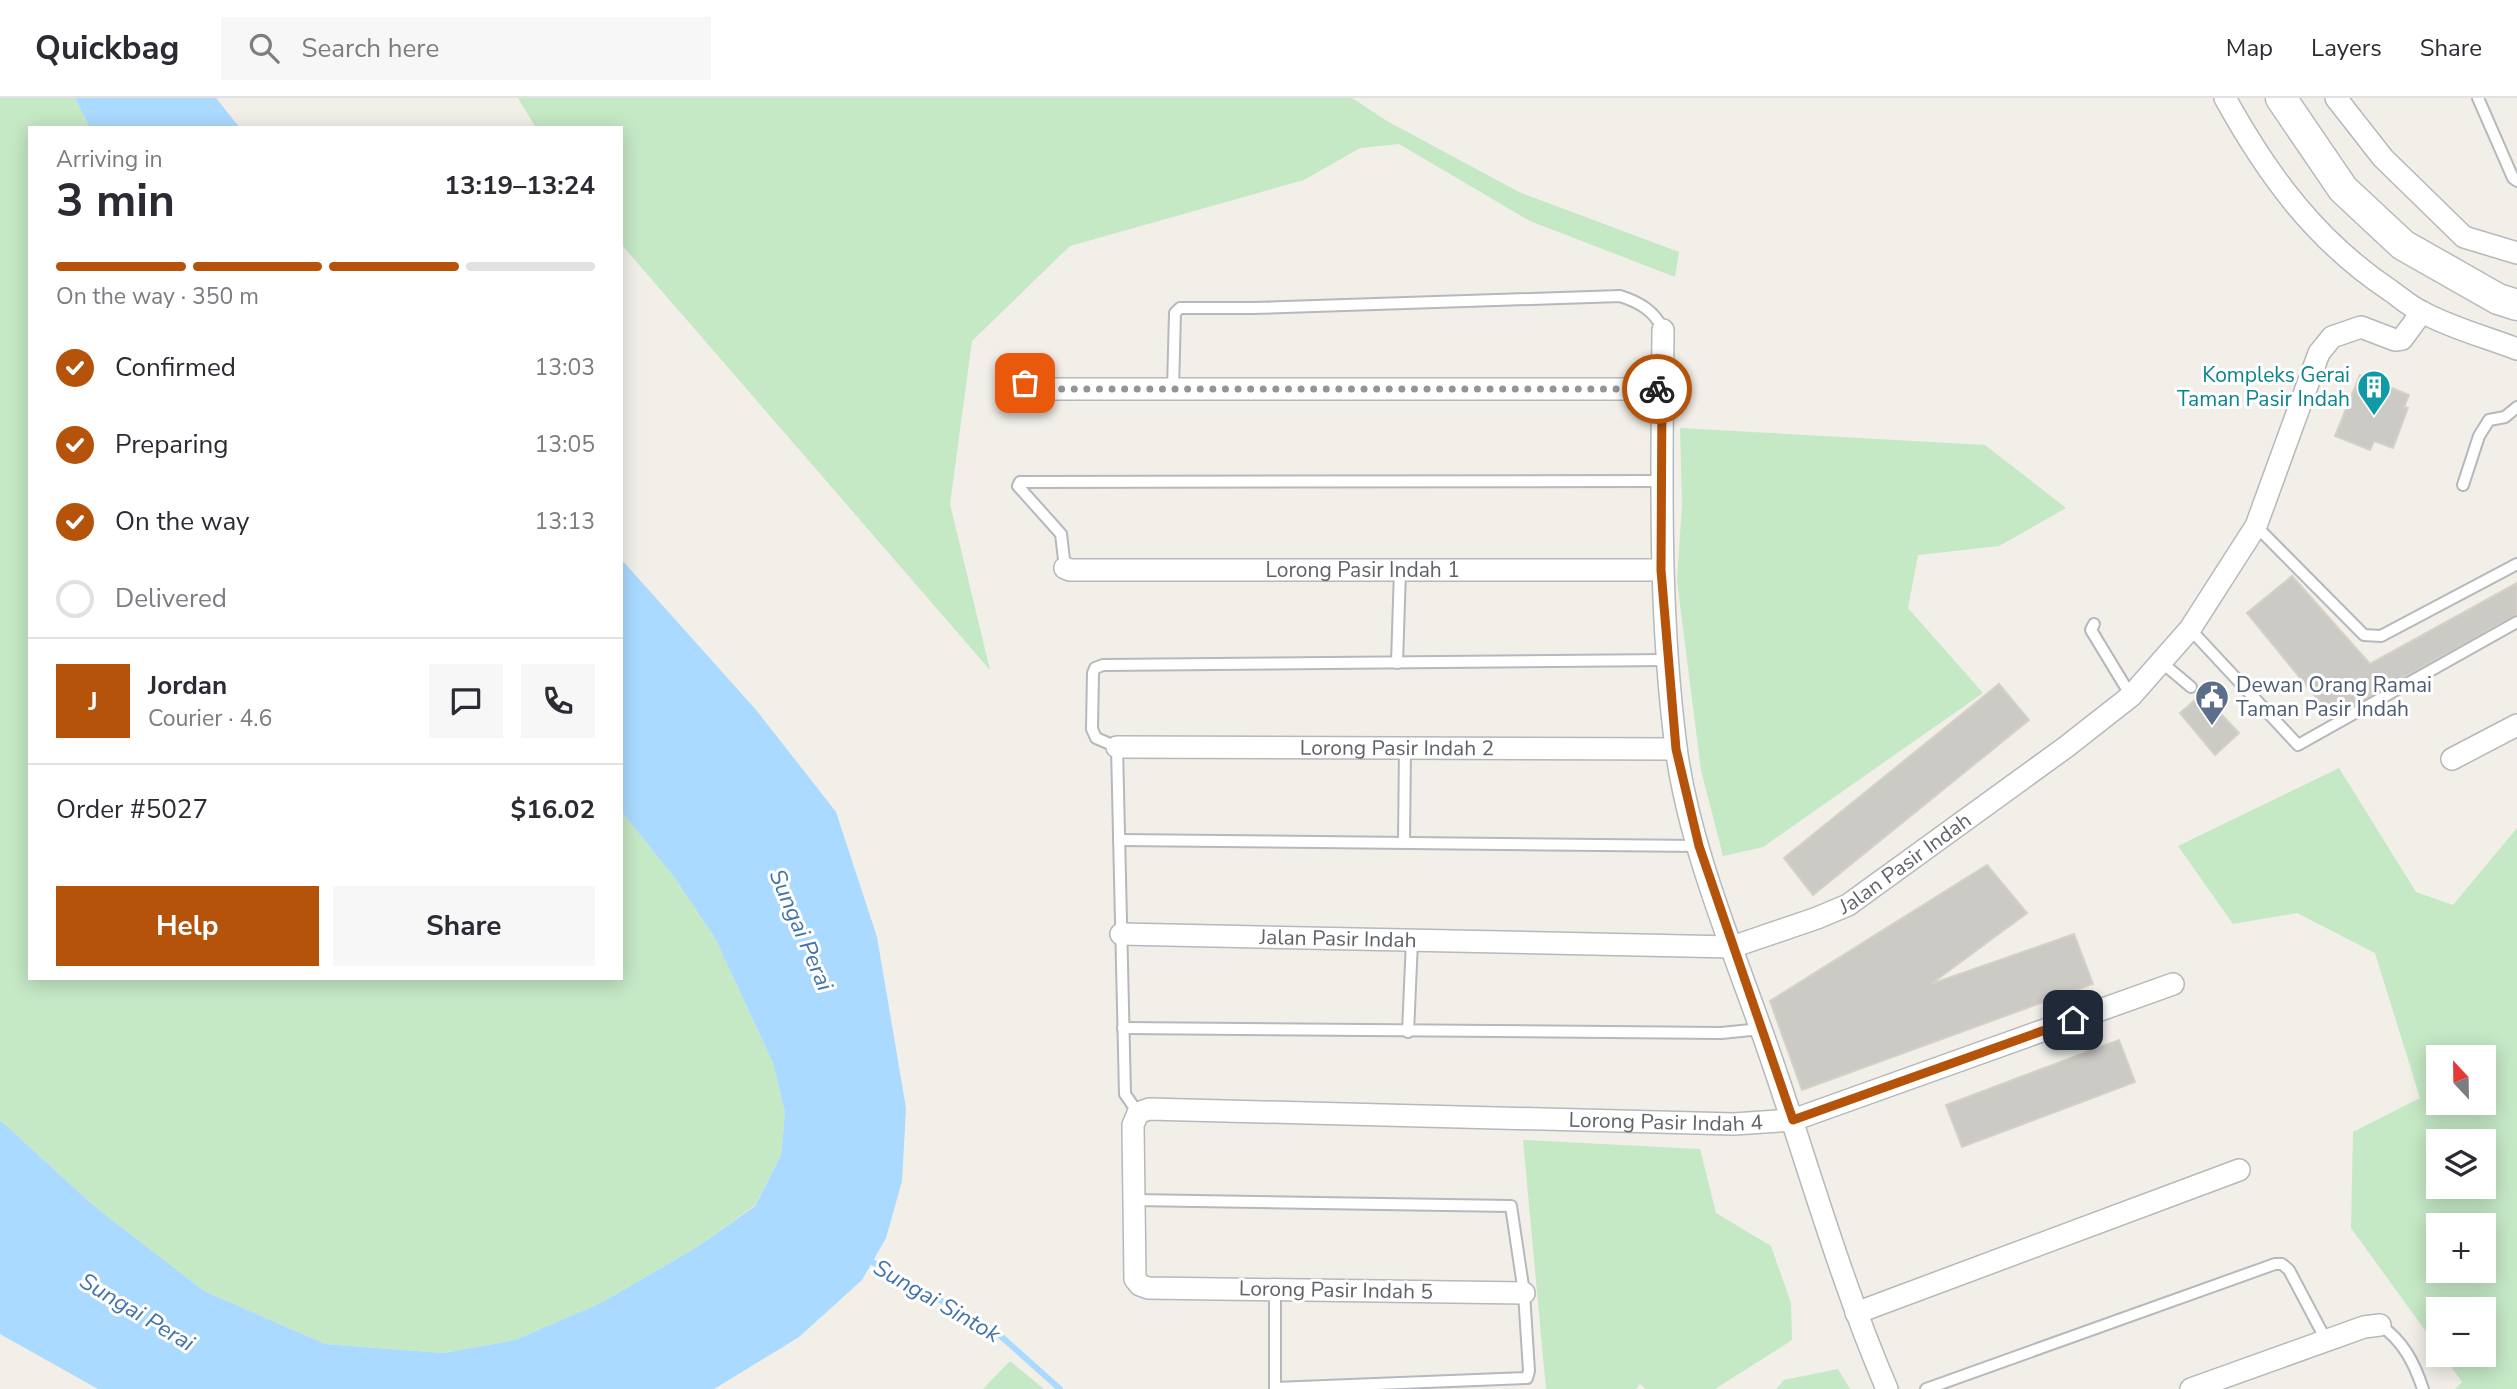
<!DOCTYPE html>
<meta charset="utf-8">
<style>
body{margin:0;font-family:"Nunito Sans",sans-serif;background:#f7f7f7;color:#2b2b33;height:100vh;display:flex;flex-direction:column;font-size:26px;white-space:nowrap}
*{box-sizing:border-box;margin:0}
p{font-size:23px;color:#7c7c81}
.icon{flex:none;width:38px;height:38px;fill:none;stroke:currentColor;stroke-width:2;stroke-linecap:round;stroke-linejoin:round}
.map{position:relative;flex:1;overflow:hidden}
.side{position:absolute;left:28px;top:28px;width:595px;height:854px;display:flex;flex-direction:column;background:#fff;border-radius:0px;box-shadow:0 4px 18px #0003}
.side>*{flex:none}
.needle{width:46px;rotate:338deg}
.tools{position:absolute;left:2426px;top:947px;display:grid;gap:14px}
.tools a{display:grid;place-items:center;width:70px;height:70px;border-radius:0px;background:#fff;box-shadow:0 4px 18px #0003;font-size:35px}
.pin{position:absolute;display:grid;place-items:center;width:60px;height:60px;color:#fff;margin:-30px;border-radius:14px;box-shadow:0 4px 10px #0006}
.courier{position:absolute;display:grid;place-items:center;width:70px;height:70px;margin:-35px;border:5px solid #b45309;border-radius:50%;background:#fff;color:#222;box-shadow:0 2px 9px #0007}
.headline em{font-style:normal;font-weight:700}
.headline div{display:flex;flex-direction:column-reverse}
.headline{display:flex;align-items:center;justify-content:space-between;height:119px;padding:0 28px}
h1{font-size:46px;font-weight:700;line-height:52px}
.bar{display:grid;grid-template-columns:repeat(4,1fr);gap:10px 7px;align-content:center;height:84px;padding:0 28px}
.bar i{height:9px;border-radius:5px;background:#e1e1e2}
.bar .active{background:#b45309}
.bar p{grid-column:span 4}
.line{display:flex;align-items:center;gap:18px;padding:0 28px;border-top:2px solid #e1e1e2}
.line div{flex:1}
.round{display:grid;place-items:center;flex:none;width:74px;height:74px;border-radius:0px;background:#f7f7f7}
ol{padding:0 28px;list-style:none}
li{display:flex;align-items:center;gap:21px;height:77px}
li p{margin-inline-start:auto}
li .icon{padding:7px;border-radius:50%;background:#b45309;color:#fff;stroke-width:4}
li:last-child{color:#7c7c81}
li i{width:38px;height:38px;border:4px solid #e1e1e2;border-radius:50%}
.primary-button{display:flex;gap:14px;margin-top:auto;padding:14px 28px}
.primary-button a{flex:1;height:80px;border-radius:0px;background:#b45309;color:#fff;font-size:28px;font-weight:700;line-height:80px;text-align:center}
.primary-button a+a{background:#f7f7f7;color:#2b2b33}
header{display:flex;align-items:center;gap:42px;box-sizing:border-box;height:98px;padding:0 35px;background:#fff;border-bottom:2px solid #e1e1e2}
header strong{font-size:33px}
nav{display:flex;gap:38px;margin-inline-start:auto;font-size:24px}
.search{width:490px;height:63px;background:#f7f7f7;display:flex;align-items:center;gap:18px;box-sizing:border-box;padding:0 24px;border-radius:0px;color:#7c7c81;font-size:26px}
.map>svg:first-child{display:block}
.green{fill:#c5e8c5;fill-rule:evenodd}
.water{fill:#aadaff}
.lines{fill:none;stroke-linecap:round;stroke-linejoin:round}
.stream{stroke:#aadaff;stroke-width:6}
.building{fill:#cccac5;stroke:#d6d1c6;stroke-width:2}
.lane-casing{stroke:#b5b8bc;stroke-width:14}
.street-casing{stroke:#b5b8bc;stroke-width:24}
.secondary-casing{stroke:#b6babf;stroke-width:33}
.lane{stroke:#fff;stroke-width:10}
.street{stroke:#fff;stroke-width:21}
.secondary{stroke:#fff;stroke-width:30}
.done{stroke:#929495;stroke-width:7;stroke-dasharray:0 12.6}
.route{stroke:#b45309;stroke-width:9}
.labels{text-anchor:middle;dominant-baseline:central;stroke-width:6;stroke-linejoin:round;paint-order:stroke}
.culture-label{font-size:21px;fill:#0d838f;stroke:#fff;text-anchor:end}
.street-label{font-size:21px;fill:#5f6368;stroke:#fff}
.service-label{font-size:21px;fill:#4e5e75;stroke:#fff;text-anchor:start}
.water-label{font-size:23px;font-style:italic;fill:#4174aa;stroke:#fff}
</style>
<header>
<strong>Quickbag</strong>
<div class="search"><svg class="icon" aria-label="search" viewBox="0 0 24 24"><circle cx="10" cy="10" r="6"/><path d="M15 15l6 6"/></svg>Search here</div>
<nav><a>Map</a><a>Layers</a><a>Share</a></nav>
</header>
<div class="map">
<svg width="2517" height="1291" viewBox="0 0 2517 1291">
<rect width="100%" height="100%" fill="#f1efe8"/>
<g class="green">
<path d="M0 0H75L90 30H30V880H621V713L674 779 715 840 773 965 785 1015 781 1057 755 1107 697 1149 601 1205 515 1242 444 1255 325 1246 204 1193 94 1108 0 1022Z"/>
<path d="M518 0H1352L1387 23 1519 94 1679 154 1675 179 1530 123 1399 46 1360 50 1304 82 1070 148 972 243 950 406 990 572 621 146V30H536Z"/>
<path d="M1680 330 1985 347 2066 410 1999 448 1918 457 1908 510 1983 595 1763 749 1723 758 1701 672 1677 483 1682 406Z"/>
<path d="M2339 670 2416 794 2453 807 2517 730V1291H2455L2462 1284 2443 1257 2483 1256V1211H2438V1250L2351 1130 2353 1034 2420 1000 2375 855 2297 815 2233 826 2178 748ZM2483 959V1004H2438V959ZM2438 1043H2483V1088H2438ZM2483 1127V1172H2438V1127Z"/>
<path d="M1523 1042 1700 1051 1716 1115 1771 1148 1791 1205 1792 1242 1715 1291H1646L1640 1286 1636 1291H1546Z"/>
<path d="M1010 1263 1044 1291H983Z"/>
<path d="M1838 1271 1850 1291H1776L1784 1282Z"/>
</g>
<g class="water">
<path d="M75 0H216L240 30H90Z"/>
<path d="M621 461 757 613 836 714 877 839 906 1010 902 1083 886 1140 862 1182 799 1239 714 1291H98L0 1236V1022L94 1108 204 1193 325 1246 444 1255 515 1242 601 1205 697 1149 755 1108 781 1057 785 1015 773 965 715 840 674 779 621 713Z"/>
</g>
<g class="lines">
<path class="stream" d="M865 1160 995 1233 1060 1291"/>
</g>
<g class="building">
<path d="M2360 277 2409 297 2404 309 2408 310 2393 350 2374 343 2370 352 2335 338Z"/>
<path d="M2292 478 2370 566 2517 485V516L2332 619 2247 515Z"/>
<path d="M1999 586 2029 622 1813 797 1784 760Z"/>
<path d="M2202 596 2239 635 2215 657 2180 615Z"/>
<path d="M1987 767 2027 815 1931 886 2074 836 2093 886 1802 992 1770 903Z"/>
<path d="M2119 942 2135 984 1962 1049 1946 1007Z"/>
</g>
<g class="lines">
<g class="lane-casing">
<g id="lane">
<path d="M2478 0 2513 80 2517 83"/>
<path d="M1173 291 1175 215 1180 210H1253L1620 198C1639 204 1655 213 1663 232"/>
<path d="M2463 387 2479 338 2489 322 2505 319 2517 309"/>
<path d="M2256 428 2364 537 2381 538 2517 466"/>
<path d="M1065 470 1061 436 1018 388 1020 384 1662 383"/>
<path d="M2094 526 2091 532 2131 598"/>
<path d="M2190 531 2298 647 2517 524"/>
<path d="M2160 563 2191 589"/>
<path d="M1397 565 1400 472"/>
<path d="M1119 742 1699 748"/>
<path d="M1404 744 1405 650"/>
<path d="M1123 930 1721 935 1761 931"/>
<path d="M1408 934 1412 843"/>
<path d="M1138 1015 1125 996 1117 649 1096 640 1092 631 1093 575 1095 570 1103 567 1669 562"/>
<path d="M1134 1102 1511 1108 1524 1195 1529 1273 1527 1280 1275 1290"/>
<path d="M1275 1192V1291"/>
<path d="M2380 1227C2403 1243 2414 1264 2423 1291"/>
<path d="M1926 1291 2275 1166H2282L2289 1172 2326 1242"/>
</g>
</g>
<g class="street-casing">
<g id="street">
<path d="M2225 0C2268 78 2316 143 2391 193 2401 200 2411 209 2422 214 2451 230 2486 239 2517 251"/>
<path d="M2336 0 2383 60 2464 139 2517 155"/>
<path d="M1663 232C1662 371 1658 510 1676 649 1689 750 1736 858 1769 954 1808 1066 1840 1182 1887 1291"/>
<path d="M1025 285 1040 291H1662"/>
<path id="s1" d="M1065 470 1070 472H1661"/>
<path id="s2" d="M1117 649 1676 651"/>
<path d="M2452 661 2517 627"/>
<path id="s3" d="M1121 836 1732 849 1817 820 1848 807 2066 649 2131 598 2190 531 2256 428 2319 255 2332 239 2361 229 2395 242 2402 241 2422 214"/>
<path id="s4" d="M1524 1195 1148 1190 1140 1187 1135 1181 1133 1027 1138 1015 1149 1011 1734 1026 1793 1022 2173 886"/>
<path d="M1856 1215 2239 1072"/>
<path d="M2191 1291 2364 1229 2380 1227"/>
</g>
</g>
<g class="secondary-casing">
<path id="secondary" d="M2281 0 2343 91 2403 147 2498 201 2517 207"/>
</g>
<use href="#lane" class="lane"/>
<use href="#street" class="street"/>
<use href="#secondary" class="secondary"/>
</g>
<g class="lines">
<path class="done" d="M1025 285 1040 291H1657"/>
<path class="route" d="M1657 291H1662L1661 472 1676 651 1699 748 1793 1022 2073 922"/>
</g>
<defs>
<g id="building-pin" transform="scale(1.75)"><path d="M0 17L-7.5 6A9.5 9.5 0 1 1 7.5 6Z" fill="#0f9aa8" stroke="#fff"/><path d="M-4-6H4V6H1V3H-1V6H-4ZM-2.5-4.3h1.7v1.8h-1.7ZM.8-4.3h1.7v1.8H.8ZM-2.5-1h1.7V.8h-1.7ZM.8-1h1.7V.8H.8Z" fill="#fff"/></g>
<g id="civic-pin" transform="scale(1.75)"><path d="M0 17L-7.5 6A9.5 9.5 0 1 1 7.5 6Z" fill="#5c6f8a" stroke="#fff"/><path d="M-.6-6.5H3V-4.5H.6V-3L4-1V1h2V6H-6V1h2V-1L-.6-3ZM-1.2 2.5V6h2.4V2.5Z" fill="#fff"/></g>
</defs>
<g fill-rule="evenodd">
<use href="#building-pin" x="2374" y="289"/>
<use href="#civic-pin" x="2212" y="599"/>
</g>
<g class="labels">
<g class="culture-label">
<text x="2350" y="277">Kompleks Gerai<tspan x="2350" dy="24">Taman Pasir Indah</tspan></text>
</g>
<g class="street-label">
<text stroke="none"><textPath href="#s1" startOffset="298">Lorong Pasir Indah 1</textPath></text>
<text stroke="none"><textPath href="#s2" startOffset="280">Lorong Pasir Indah 2</textPath></text>
<text stroke="none"><textPath href="#s3" startOffset="805">Jalan Pasir Indah</textPath></text>
<text stroke="none"><textPath href="#s3" startOffset="217">Jalan Pasir Indah</textPath></text>
<text stroke="none"><textPath href="#s4" startOffset="1088">Lorong Pasir Indah 4</textPath></text>
<text transform="translate(1336 1192) rotate(1)">Lorong Pasir Indah 5</text>
</g>
<g class="service-label">
<text x="2236" y="587">Dewan Orang Ramai<tspan x="2236" dy="24">Taman Pasir Indah</tspan></text>
</g>
<g class="water-label">
<text transform="translate(801 832) rotate(67)">Sungai Perai</text>
<text transform="translate(937 1203) rotate(30)">Sungai Sintok</text>
<text transform="translate(137 1214) rotate(31)">Sungai Perai</text>
</g>
</g>
</svg>
<div class="tools">
<a><svg class="needle" viewBox="-14 -14 28 28"><path d="M0-13l5 13h-10z" fill="#e53935"/><path d="M0 13l5-13h-10z" fill="#7c7c81"/></svg></a>
<a><svg class="icon" aria-label="layers" viewBox="0 0 24 24"><path d="M12 4l9 5-9 5-9-5zM3 14l9 5 9-5"/></svg></a>
<a>+</a>
<a>−</a>
</div>
<div class="pin" style="left:1025px;top:285px;background:#ea580c"><svg class="icon" aria-label="bag" viewBox="0 0 24 24"><path d="M5 8h14l-1 12H6zM9 8a3 3 0 0 1 6 0"/></svg></div>
<div class="pin" style="left:2073px;top:922px;background:#1f2937"><svg class="icon" aria-label="home" viewBox="0 0 24 24"><path d="M3 11l9-7 9 7M6 9v11h12V9"/></svg></div>
<div class="courier" style="left:1657px;top:291px"><svg class="icon" aria-label="bike" viewBox="0 0 24 24"><circle cx="6" cy="16" r="4"/><circle cx="18" cy="16" r="4"/><path d="M6 16l4-8h5l3 8M10 8l3 8H6M13 5h3"/></svg></div>
<section class="side">
<div class="headline"><div><h1>3 min</h1><p>Arriving in</p></div><em>13:19–13:24</em></div>
<div class="bar"><i class="active"></i><i class="active"></i><i class="active"></i><i></i><p>On the way · 350 m</p></div>
<ol>
<li><svg class="icon" aria-label="check" viewBox="0 0 24 24"><path d="M5 12l5 5 9-10"/></svg>Confirmed<p>13:03</p></li>
<li><svg class="icon" aria-label="check" viewBox="0 0 24 24"><path d="M5 12l5 5 9-10"/></svg>Preparing<p>13:05</p></li>
<li><svg class="icon" aria-label="check" viewBox="0 0 24 24"><path d="M5 12l5 5 9-10"/></svg>On the way<p>13:13</p></li>
<li><i></i>Delivered</li>
</ol>
<div class="line" style="height:126px"><b class="round" style="background:#b45309;color:#fff">J</b><div><b>Jordan</b><p>Courier · 4.6</p></div><a class="round"><svg class="icon" aria-label="chat" viewBox="0 0 24 24"><path d="M4 5h16v11H9l-5 4z"/></svg></a><a class="round"><svg class="icon" aria-label="phone" viewBox="0 0 24 24"><path d="M5 4h4l2 5-3 2q2 4 5 5l2-3 5 2v4C11 20 4 13 5 4z"/></svg></a></div>
<div class="line" style="height:91px"><div>Order #5027</div><b>$16.02</b></div>
<div class="primary-button"><a>Help</a><a>Share</a></div>
</section>
</div>
